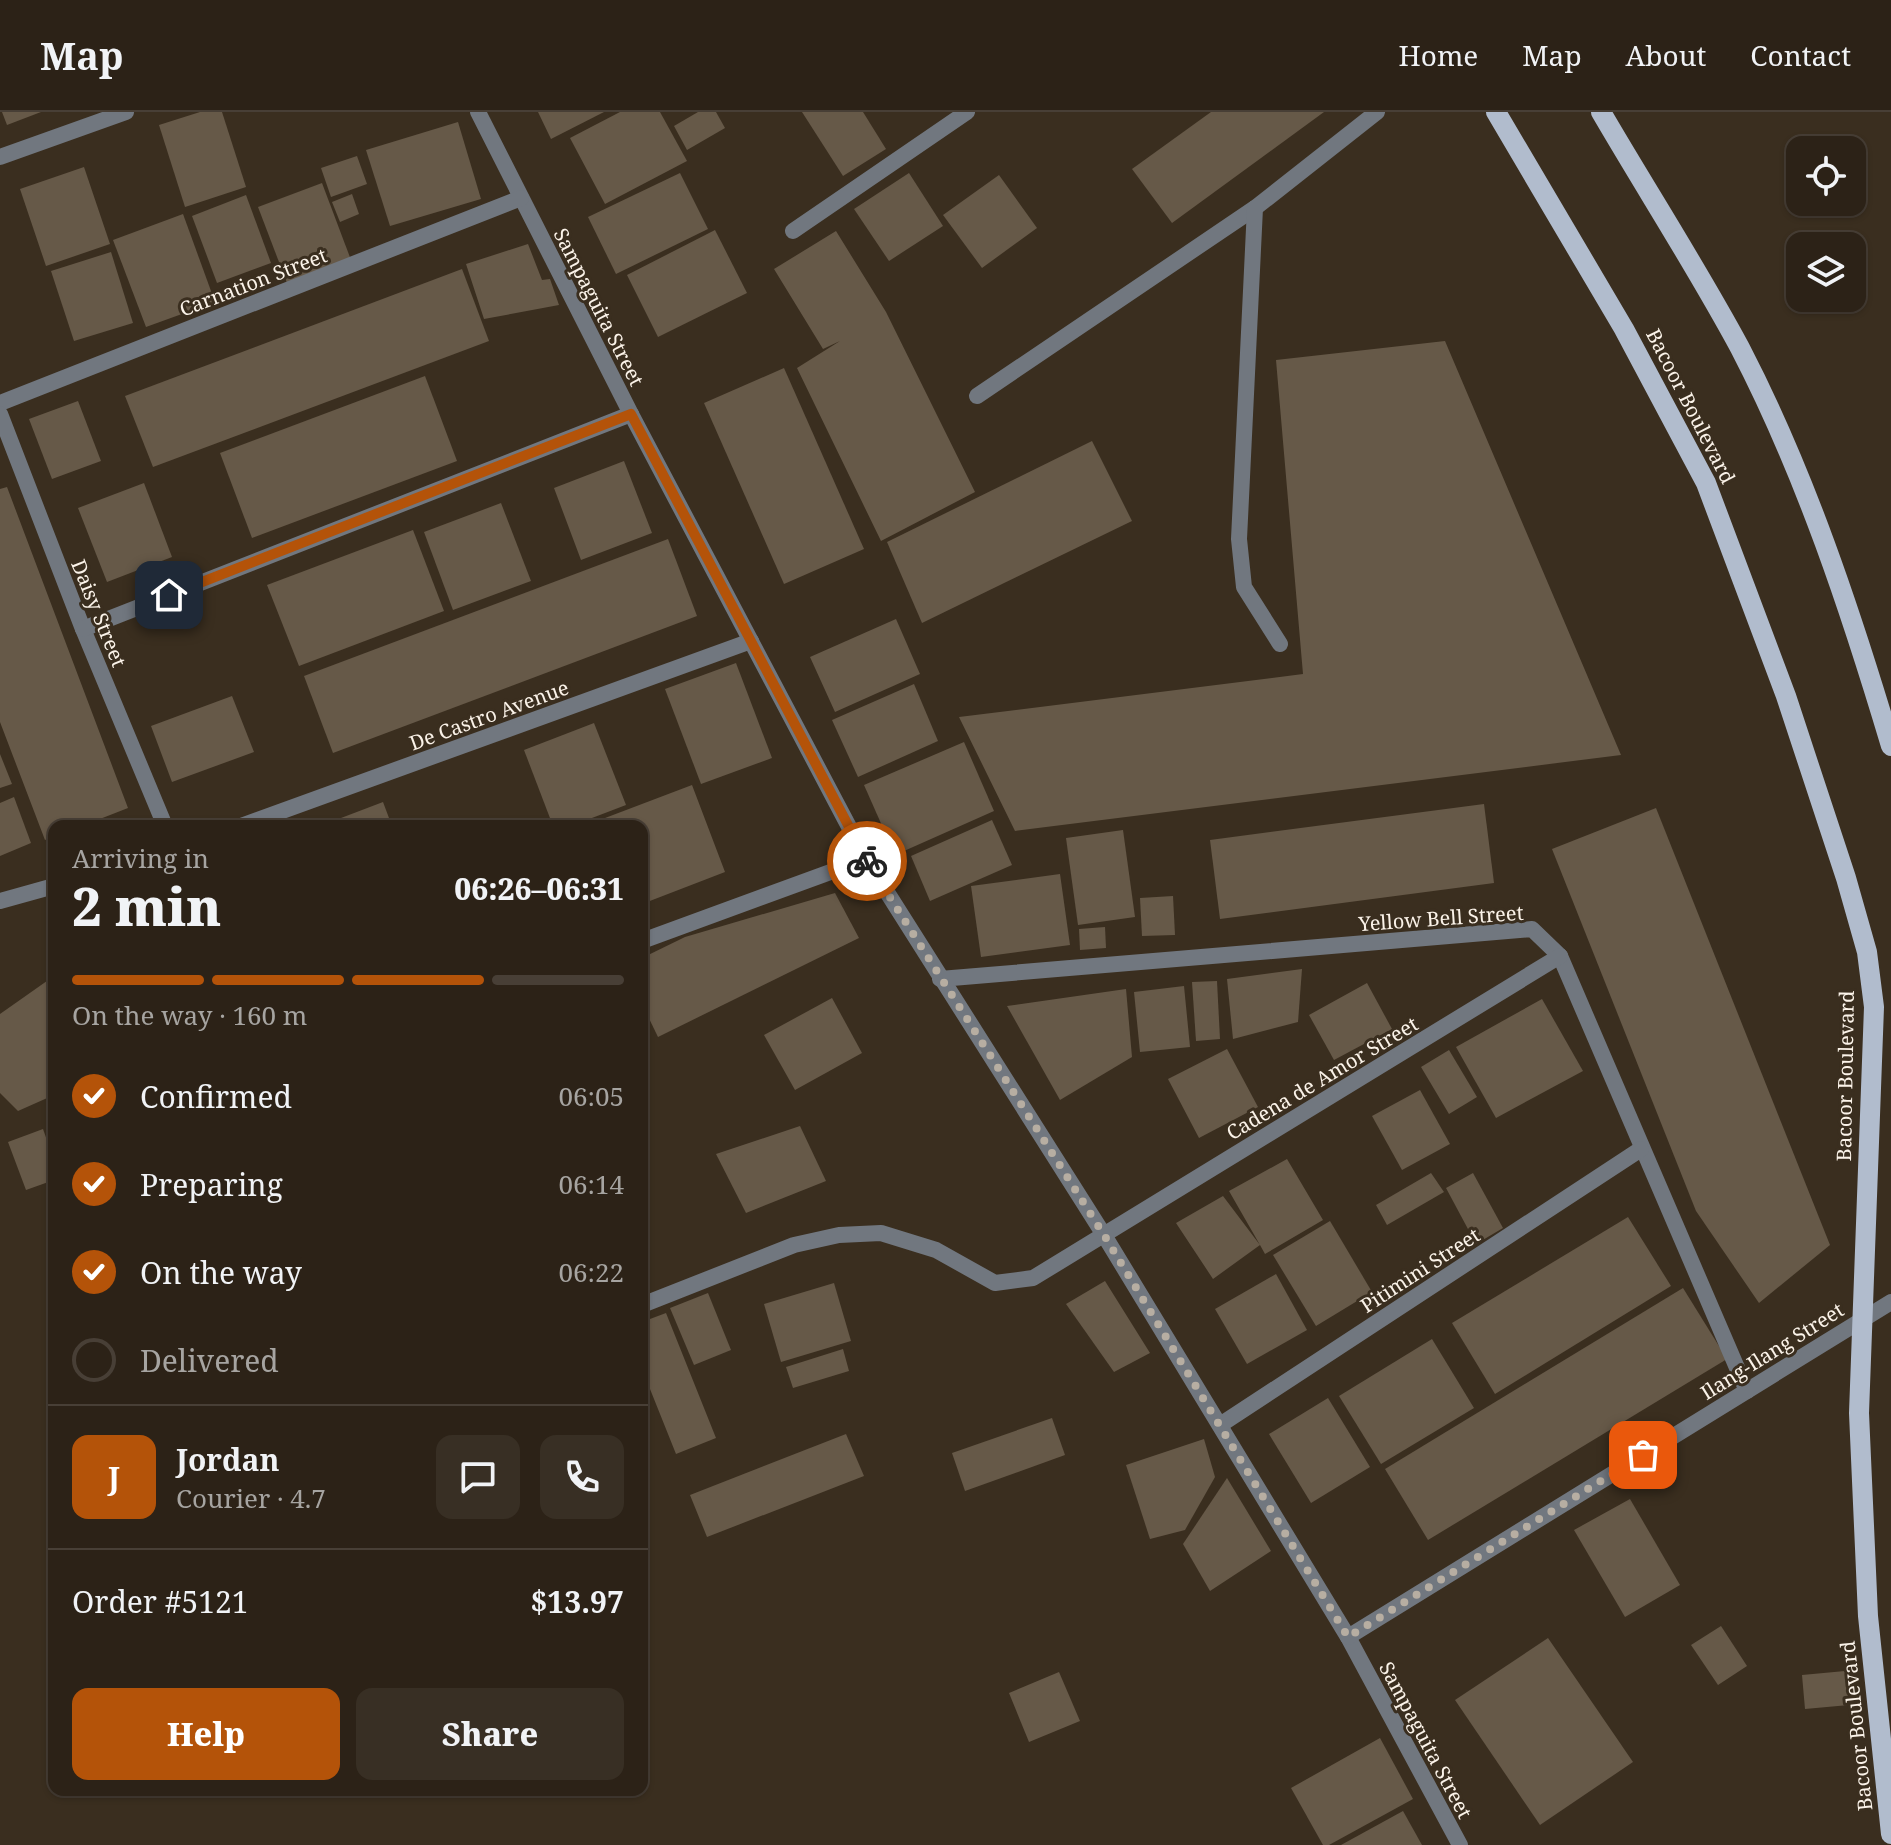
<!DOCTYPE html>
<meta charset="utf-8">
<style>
body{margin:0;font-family:"Noto Serif",serif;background:#382f24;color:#f1f3f6;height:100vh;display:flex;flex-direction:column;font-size:30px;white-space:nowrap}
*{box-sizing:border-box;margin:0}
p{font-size:26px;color:#a6a4a1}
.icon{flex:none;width:44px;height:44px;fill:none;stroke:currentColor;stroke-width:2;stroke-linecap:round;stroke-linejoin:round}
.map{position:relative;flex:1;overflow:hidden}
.details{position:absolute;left:48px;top:708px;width:600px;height:976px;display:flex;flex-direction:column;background:#2c2217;border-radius:16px;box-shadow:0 2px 6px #0004,0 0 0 2px #483f36}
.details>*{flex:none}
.fabs{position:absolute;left:1786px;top:24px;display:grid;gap:16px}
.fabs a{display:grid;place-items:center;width:80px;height:80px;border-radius:16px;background:#2c2217;box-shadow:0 2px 6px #0004,0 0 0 2px #483f36;font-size:40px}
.pin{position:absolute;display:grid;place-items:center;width:68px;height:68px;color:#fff;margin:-34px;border-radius:16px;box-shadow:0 4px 12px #0006}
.courier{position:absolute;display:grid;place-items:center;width:80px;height:80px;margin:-40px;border:6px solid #b45309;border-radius:50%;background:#fff;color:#222;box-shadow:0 2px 10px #0007}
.summary em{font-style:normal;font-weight:800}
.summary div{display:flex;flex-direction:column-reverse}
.summary{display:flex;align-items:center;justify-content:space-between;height:136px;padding:0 24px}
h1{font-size:52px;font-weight:800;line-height:60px}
.bar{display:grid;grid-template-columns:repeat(4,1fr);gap:12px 8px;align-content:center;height:96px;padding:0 24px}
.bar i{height:10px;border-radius:6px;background:#483f36}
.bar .current{background:#b45309}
.bar p{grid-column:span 4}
.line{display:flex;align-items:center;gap:20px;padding:0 24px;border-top:2px solid #483f36}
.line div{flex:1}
.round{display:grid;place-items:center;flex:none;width:84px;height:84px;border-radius:16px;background:#382f24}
ol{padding:0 24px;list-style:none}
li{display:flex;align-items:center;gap:24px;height:88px}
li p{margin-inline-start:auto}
li .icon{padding:8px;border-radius:50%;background:#b45309;color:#fff;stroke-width:4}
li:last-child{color:#a6a4a1}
li i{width:44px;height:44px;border:4px solid #483f36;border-radius:50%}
.primary-button{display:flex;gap:16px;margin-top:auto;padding:16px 24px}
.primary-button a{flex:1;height:92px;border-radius:16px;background:#b45309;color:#fff;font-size:32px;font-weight:800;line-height:92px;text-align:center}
.primary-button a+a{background:#382f24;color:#f1f3f6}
header{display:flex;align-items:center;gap:48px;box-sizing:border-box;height:112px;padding:0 40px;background:#2c2217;border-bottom:2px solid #483f36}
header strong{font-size:38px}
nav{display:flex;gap:44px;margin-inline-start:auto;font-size:28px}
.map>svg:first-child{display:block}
.building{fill:#665948}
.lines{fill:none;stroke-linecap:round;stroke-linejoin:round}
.lane{stroke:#71777f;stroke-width:16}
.street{stroke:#71777f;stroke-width:16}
.primary{stroke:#b1bccd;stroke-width:20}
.done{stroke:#b7aea2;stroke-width:8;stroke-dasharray:0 14.4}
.route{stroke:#b45309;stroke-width:10}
.labels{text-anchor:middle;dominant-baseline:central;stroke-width:6;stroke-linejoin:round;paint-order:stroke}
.street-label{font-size:20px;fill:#fbf3e9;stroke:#3a2e1f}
</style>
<header>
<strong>Map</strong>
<nav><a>Home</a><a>Map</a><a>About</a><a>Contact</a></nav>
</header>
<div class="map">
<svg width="1891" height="1733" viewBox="0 0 1891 1733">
<rect width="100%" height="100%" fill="#3a2e1f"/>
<g class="building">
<path d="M2 0H41L7 13Z"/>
<path d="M200 0H222L246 75 185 95 159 13Z"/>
<path d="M538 0H604L551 27Z"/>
<path d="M620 0H660L687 49 605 92 570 26Z"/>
<path d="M698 0H716L725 16 687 38 674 14Z"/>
<path d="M802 0H863L886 37 843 64Z"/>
<path d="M1211 0H1324L1172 111 1132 57Z"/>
<path d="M458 10 481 87 390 114 366 38Z"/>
<path d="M357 44 367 72 331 85 321 56Z"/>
<path d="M84 55 110 132 46 154 20 77Z"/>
<path d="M680 61 708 117 616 162 588 105Z"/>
<path d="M909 61 943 114 889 149 854 97Z"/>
<path d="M999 63 1037 116 982 156 943 103Z"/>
<path d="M322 71 351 148 287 171 258 95Z"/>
<path d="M352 82 359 102 340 110 332 90Z"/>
<path d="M246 83 271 151 217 171 192 104Z"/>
<path d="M183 102 215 190 146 215 113 128Z"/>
<path d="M715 118 747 181 658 225 627 163Z"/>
<path d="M836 119 886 200 975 380 881 429 797 256 840 229 823 237 774 157Z"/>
<path d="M528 132 542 168 550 167 559 193 484 207 466 152Z"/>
<path d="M111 140 133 211 74 229 51 159Z"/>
<path d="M462 157 489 229 153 355 125 284Z"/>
<path d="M1445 229 1621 643 1015 719 959 605 1303 562 1276 248Z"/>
<path d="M784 256 864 437 784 472 704 291Z"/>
<path d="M425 264 457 349 252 426 220 341Z"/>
<path d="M78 289 101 349 52 367 29 307Z"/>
<path d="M1092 329 1132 409 922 511 887 430Z"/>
<path d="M624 349 652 421 581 448 554 376Z"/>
<path d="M144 371 172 445 107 470 78 396Z"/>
<path d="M7 375 128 696 82 714H54V724L45 728 0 610V377Z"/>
<path d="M501 391 531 469 453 498 424 420Z"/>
<path d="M413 418 444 499 299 554 267 473Z"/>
<path d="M668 427 697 504 333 641 304 564Z"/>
<path d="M896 507 920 562 835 600 810 545Z"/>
<path d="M736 551 772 646 701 672 665 577Z"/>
<path d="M914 572 938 629 858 665 832 608Z"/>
<path d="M232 584 254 640 172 670 151 614Z"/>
<path d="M594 611 626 693 571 714H553L524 638Z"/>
<path d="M964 630 994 699 895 743 864 673Z"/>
<path d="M0 642 12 672 0 676Z"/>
<path d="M692 673 725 760 642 792V714H584Z"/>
<path d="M14 685 31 731 0 744V691Z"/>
<path d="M383 690 392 714H320Z"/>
<path d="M1484 692 1494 771 1220 807 1210 728Z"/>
<path d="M1656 696 1830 1133 1759 1191 1696 1099 1552 737Z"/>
<path d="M992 708 1012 753 930 789 911 744Z"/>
<path d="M1123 718 1135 805 1078 813 1066 726Z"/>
<path d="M1060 762 1070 833 981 845 971 774Z"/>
<path d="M835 781 859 826 658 925 642 892V846L685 825Z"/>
<path d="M1173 784 1175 823 1142 824 1140 786Z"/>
<path d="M1105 815 1106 836 1080 838 1079 817Z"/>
<path d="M1302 857 1298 910 1233 927 1227 867Z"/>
<path d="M54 864V983L18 999 0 981V902Z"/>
<path d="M1217 869 1220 927 1196 929 1192 870Z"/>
<path d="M1367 871 1392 917 1334 948 1309 903Z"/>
<path d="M1184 874 1190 935 1140 940 1134 880Z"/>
<path d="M1126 877 1132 945 1060 988 1007 894Z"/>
<path d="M832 886 862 941 795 978 764 923Z"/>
<path d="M1542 887 1583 959 1496 1006 1456 935Z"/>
<path d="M1227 937 1258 995 1199 1026 1168 967Z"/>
<path d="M1449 938 1477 985 1449 1002 1421 955Z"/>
<path d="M1420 978 1450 1032 1402 1058 1372 1004Z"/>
<path d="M800 1014 826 1069 746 1101 716 1042Z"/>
<path d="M43 1017 54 1048V1068L26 1078 8 1030Z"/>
<path d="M1287 1047 1323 1108 1265 1142 1260 1133 1213 1167 1176 1111 1223 1084 1260 1133 1229 1079Z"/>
<path d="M1431 1061 1444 1080 1387 1113 1376 1093Z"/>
<path d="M1473 1061 1503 1116 1476 1132 1446 1076Z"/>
<path d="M1628 1105 1671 1174 1495 1282 1452 1211Z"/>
<path d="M1330 1109 1372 1180 1316 1214 1273 1143Z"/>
<path d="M1276 1162 1307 1218 1247 1252 1215 1197Z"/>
<path d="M1105 1169 1150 1241 1114 1260 1066 1192Z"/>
<path d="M834 1171 851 1229 781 1250 764 1192Z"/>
<path d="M1683 1176 1727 1247 1428 1428 1385 1357Z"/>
<path d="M708 1181 731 1238 694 1253 670 1196Z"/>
<path d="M666 1201 716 1326 676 1342 642 1257V1210Z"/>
<path d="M1432 1227 1474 1296 1381 1352 1339 1284Z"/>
<path d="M843 1237 849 1259 793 1276 786 1255Z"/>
<path d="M1328 1286 1370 1355 1311 1391 1269 1322Z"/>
<path d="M1052 1306 1065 1343 965 1379 952 1341Z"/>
<path d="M846 1322 864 1364 707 1425 690 1383Z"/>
<path d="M1204 1327 1215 1365 1185 1418 1150 1427 1126 1353Z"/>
<path d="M1227 1366 1271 1439 1210 1479 1183 1432Z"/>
<path d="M1630 1387 1680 1473 1625 1505 1574 1418Z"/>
<path d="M1721 1514 1747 1554 1718 1573 1691 1533Z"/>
<path d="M1548 1526 1633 1650 1540 1713 1455 1588Z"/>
<path d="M1845 1559 1849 1593 1805 1597 1802 1563Z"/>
<path d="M1059 1560 1080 1609 1029 1630 1009 1581Z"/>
<path d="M1380 1626 1413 1687 1329 1733H1323L1291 1676Z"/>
<path d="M1403 1699 1422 1733H1341Z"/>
</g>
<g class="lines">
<g class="lane">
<path d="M793 119 967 0"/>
<path d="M977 284 1255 96"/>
<path d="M1280 532 1244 475 1239 427 1255 96 1377 0"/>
</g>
<g class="street">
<path d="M478 0 631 302 866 747 1104 1123 1348 1525 1460 1733"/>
<path d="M0 45 126 0"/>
<path d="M0 291 521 86"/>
<path d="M0 302 83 517 165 714"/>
<path d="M83 517 631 302"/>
<path d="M241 714 751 529"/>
<path d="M0 789 54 774"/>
<path d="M642 829 866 747"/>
<path d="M940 867 1532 817 1560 844 1747 1279"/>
<path d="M642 1193 794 1133 839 1123 881 1121 936 1138 995 1171 1033 1166 1560 844"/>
<path d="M1220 1313 1641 1037"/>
<path d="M1348 1525 1891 1190"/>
</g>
<g class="primary">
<path d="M1496 0 1624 217 1706 371 1786 584 1846 766 1867 840 1874 895 1859 1301 1868 1504 1891 1722"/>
<path d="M1601 0C1647 79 1697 156 1740 236 1805 361 1851 500 1891 634"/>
</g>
</g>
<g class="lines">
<path class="done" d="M867 749 1104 1123 1348 1525 1643 1343"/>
<path class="route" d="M169 483 631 302 867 749"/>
</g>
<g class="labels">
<g class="street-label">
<text transform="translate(253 170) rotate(-21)">Carnation Street</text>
<text transform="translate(599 195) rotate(63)">Sampaguita Street</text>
<text transform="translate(1691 294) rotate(63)">Bacoor Boulevard</text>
<text transform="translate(99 501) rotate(68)">Daisy Street</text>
<text transform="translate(489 603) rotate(-20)">De Castro Avenue</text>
<text transform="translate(1441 806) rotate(-4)">Yellow Bell Street</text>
<text transform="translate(1845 964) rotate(-89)">Bacoor Boulevard</text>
<text transform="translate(1322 966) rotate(-31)">Cadena de Amor Street</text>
<text transform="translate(1420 1158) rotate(-33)">Pitimini Street</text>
<text transform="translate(1772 1239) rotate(-32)">Ilang-Ilang Street</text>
<text transform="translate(1856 1614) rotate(-96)">Bacoor Boulevard</text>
<text transform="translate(1426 1628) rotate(62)">Sampaguita Street</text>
</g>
</g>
</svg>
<div class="fabs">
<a><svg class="icon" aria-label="locate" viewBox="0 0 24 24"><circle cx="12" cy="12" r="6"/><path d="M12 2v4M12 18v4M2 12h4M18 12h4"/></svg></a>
<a><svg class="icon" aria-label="layers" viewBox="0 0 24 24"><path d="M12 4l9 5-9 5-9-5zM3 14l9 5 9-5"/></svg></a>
</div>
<div class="pin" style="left:1643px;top:1343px;background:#ea580c"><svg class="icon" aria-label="bag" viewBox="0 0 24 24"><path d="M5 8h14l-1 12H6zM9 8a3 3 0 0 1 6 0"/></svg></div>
<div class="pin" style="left:169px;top:483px;background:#1f2937"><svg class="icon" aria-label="home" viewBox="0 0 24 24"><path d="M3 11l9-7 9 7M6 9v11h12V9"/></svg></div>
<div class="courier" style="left:867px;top:749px"><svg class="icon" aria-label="bike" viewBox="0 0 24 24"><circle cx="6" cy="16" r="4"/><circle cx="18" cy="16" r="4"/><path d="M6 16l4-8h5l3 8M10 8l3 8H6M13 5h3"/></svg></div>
<section class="details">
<div class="summary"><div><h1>2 min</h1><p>Arriving in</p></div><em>06:26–06:31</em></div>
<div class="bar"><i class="current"></i><i class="current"></i><i class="current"></i><i></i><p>On the way · 160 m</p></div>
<ol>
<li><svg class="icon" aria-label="check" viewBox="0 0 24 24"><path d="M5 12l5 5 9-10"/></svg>Confirmed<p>06:05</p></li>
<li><svg class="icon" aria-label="check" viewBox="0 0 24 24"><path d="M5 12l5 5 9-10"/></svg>Preparing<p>06:14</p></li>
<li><svg class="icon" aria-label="check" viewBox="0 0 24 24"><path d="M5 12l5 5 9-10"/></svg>On the way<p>06:22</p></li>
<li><i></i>Delivered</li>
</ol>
<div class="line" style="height:144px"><b class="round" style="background:#b45309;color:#fff">J</b><div><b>Jordan</b><p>Courier · 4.7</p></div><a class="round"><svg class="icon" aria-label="chat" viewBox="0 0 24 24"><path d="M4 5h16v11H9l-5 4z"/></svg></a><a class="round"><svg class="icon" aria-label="phone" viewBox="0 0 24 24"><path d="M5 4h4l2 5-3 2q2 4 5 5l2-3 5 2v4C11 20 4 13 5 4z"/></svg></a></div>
<div class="line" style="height:104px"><div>Order #5121</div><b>$13.97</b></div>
<div class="primary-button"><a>Help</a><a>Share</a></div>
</section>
</div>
